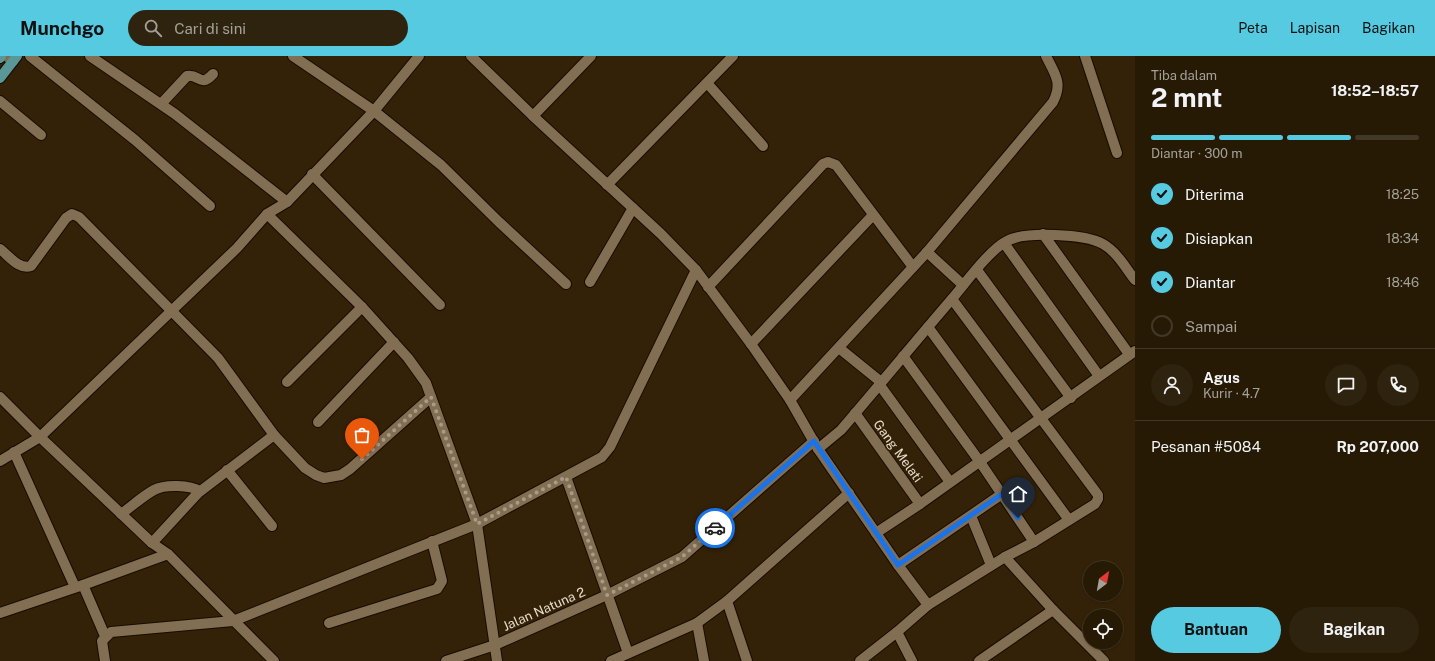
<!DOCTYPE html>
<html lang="id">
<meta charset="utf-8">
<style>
body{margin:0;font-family:"Public Sans",sans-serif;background:#2e230f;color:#f1f3f6;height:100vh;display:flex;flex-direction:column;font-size:15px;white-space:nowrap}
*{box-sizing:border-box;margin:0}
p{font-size:13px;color:#a4a19a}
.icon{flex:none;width:22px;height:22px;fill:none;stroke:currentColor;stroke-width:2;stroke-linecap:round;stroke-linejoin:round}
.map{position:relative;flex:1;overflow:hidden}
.side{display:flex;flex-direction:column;background:#261a05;width:300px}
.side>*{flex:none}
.needle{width:26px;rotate:31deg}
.tools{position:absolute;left:1083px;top:505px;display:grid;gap:8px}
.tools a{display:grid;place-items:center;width:40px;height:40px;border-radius:50%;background:#261a05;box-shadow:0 1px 3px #0004,0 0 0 1px #423827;font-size:20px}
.pin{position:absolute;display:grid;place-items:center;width:34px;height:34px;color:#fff;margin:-41px -17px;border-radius:50% 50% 50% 0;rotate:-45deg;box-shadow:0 0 4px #0007}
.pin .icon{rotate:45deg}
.courier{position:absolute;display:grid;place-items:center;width:40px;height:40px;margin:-20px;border:3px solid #1a73e8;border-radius:50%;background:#fff;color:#222;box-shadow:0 1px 5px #0007}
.headline em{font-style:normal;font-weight:700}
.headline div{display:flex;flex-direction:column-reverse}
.headline{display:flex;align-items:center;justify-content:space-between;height:68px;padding:0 16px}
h1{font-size:26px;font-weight:700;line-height:30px}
.bar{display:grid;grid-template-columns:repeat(4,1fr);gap:6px 4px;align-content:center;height:48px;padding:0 16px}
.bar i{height:5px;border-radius:3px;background:#423827}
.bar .selected{background:#55cae0}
.bar p{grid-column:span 4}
.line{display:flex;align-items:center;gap:10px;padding:0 16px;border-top:1px solid #423827}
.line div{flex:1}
.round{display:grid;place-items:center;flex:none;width:42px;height:42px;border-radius:21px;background:#2e230f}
ol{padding:0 16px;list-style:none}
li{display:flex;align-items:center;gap:12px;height:44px}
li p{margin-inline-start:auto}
li .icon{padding:4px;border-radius:50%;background:#55cae0;color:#111;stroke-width:4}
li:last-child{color:#a4a19a}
li i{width:22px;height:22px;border:2px solid #423827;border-radius:50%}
.button{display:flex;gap:8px;margin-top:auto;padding:8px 16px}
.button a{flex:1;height:46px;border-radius:24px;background:#55cae0;color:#111;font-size:16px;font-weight:700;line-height:46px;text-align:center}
.button a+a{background:#2e230f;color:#f1f3f6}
header{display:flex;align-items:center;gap:24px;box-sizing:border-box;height:56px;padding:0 20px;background:#55cae0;color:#111}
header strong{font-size:19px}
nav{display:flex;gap:22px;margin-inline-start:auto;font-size:14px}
.search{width:280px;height:36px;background:#2e230f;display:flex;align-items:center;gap:10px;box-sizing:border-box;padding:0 14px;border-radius:22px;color:#a4a19a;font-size:15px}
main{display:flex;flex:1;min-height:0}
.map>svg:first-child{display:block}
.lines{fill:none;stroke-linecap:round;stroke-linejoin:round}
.minor-casing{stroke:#180c00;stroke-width:12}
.major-casing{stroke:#180c00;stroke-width:12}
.minor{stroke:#826e52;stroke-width:10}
.major{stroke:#599798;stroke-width:10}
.done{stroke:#a99b88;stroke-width:4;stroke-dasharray:0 7.2}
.route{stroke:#1a73e8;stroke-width:5}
.labels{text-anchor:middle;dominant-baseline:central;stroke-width:3.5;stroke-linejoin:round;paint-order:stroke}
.street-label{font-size:13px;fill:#e8dccd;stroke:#332207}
</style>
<header>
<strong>Munchgo</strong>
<div class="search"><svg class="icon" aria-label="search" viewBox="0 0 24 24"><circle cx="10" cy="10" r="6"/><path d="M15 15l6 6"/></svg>Cari di sini</div>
<nav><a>Peta</a><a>Lapisan</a><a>Bagikan</a></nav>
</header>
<main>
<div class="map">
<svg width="1135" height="605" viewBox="0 0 1135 605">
<rect width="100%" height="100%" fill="#332207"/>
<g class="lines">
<g class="minor-casing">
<g id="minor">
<path d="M6 0 13 5"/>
<path d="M30 0 135 84 210 150"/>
<path d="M90 0 175 58 287 146"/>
<path d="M293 0 374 55 441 109 499 166 566 228"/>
<path d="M471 0 533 60 661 178 696 214 751 288 790 344 818 393 898 509 928 549 1005 501 1053 554 1104 605"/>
<path d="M1085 0 1117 97"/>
<path d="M707 27 763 90"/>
<path d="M0 45 41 79"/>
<path d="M161 48 187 20C200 18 200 32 213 18"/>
<path d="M533 60 591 0"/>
<path d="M312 118 440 249"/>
<path d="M607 129 733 0"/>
<path d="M267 158 362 251 408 302 426 327 477 468 497 605"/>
<path d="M1043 178 1129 298"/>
<path d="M1004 187 1099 320"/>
<path d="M0 193C9 200 19 214 31 210L66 162 72 158 79 161 218 302 274 379 305 412 316 419 324 422 341 419 350 413 431 341"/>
<path d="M927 196 963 229"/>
<path d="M977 214 1071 342"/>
<path d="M590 226 633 152"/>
<path d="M708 231 812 120 823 108 828 106 836 109 913 211"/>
<path d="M952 243 1098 439V443L1095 448 1034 486 1005 501"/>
<path d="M928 271 1069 464"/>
<path d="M751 288 873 159"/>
<path d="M839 292 881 326"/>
<path d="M903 300 980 406 1034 486"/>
<path d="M287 326 362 251"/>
<path d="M879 328 950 426"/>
<path d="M0 341 40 381 152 487 168 498 274 605"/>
<path d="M790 344 927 196 1053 46C1063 27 1055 18 1046 0"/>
<path d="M855 357 920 448"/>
<path d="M318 366 394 286"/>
<path d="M818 393 841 374C878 331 914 287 951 244 965 228 989 194 1007 185 1024 175 1086 178 1103 188 1117 196 1125 211 1135 224"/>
<path d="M14 396 75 531"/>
<path d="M0 405 40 381 237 192 267 158 287 146 374 55 419 0"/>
<path d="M227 414 272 470"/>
<path d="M566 421 628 597"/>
<path d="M121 458C132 450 143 440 154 434 165 428 190 429 200 435"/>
<path d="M971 460 991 509"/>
<path d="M876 477 920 448 1135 295"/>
<path d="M152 487 198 437 274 379"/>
<path d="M898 509 1002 438"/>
<path d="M83 529 105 580"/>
<path d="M727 545 747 605"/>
<path d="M0 557 83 529 168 498"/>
<path d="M329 567 437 533 442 525 432 485"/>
<path d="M697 567 704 605"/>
<path d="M897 576 912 605"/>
<path d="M105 605 102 585 111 576 233 565 477 468 602 401 610 391 696 214"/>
<path d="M446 605 495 589 607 539 682 501 814 385"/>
<path d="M611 605 697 567 727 545 849 437"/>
<path d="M860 605 897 576 928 549"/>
<path d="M979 605 1053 554"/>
</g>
</g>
<g class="major-casing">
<g id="major">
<path d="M0 2 1 0"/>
<path d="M0 22 17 0"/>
</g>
</g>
<use href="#minor" class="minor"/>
<use href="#major" class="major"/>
</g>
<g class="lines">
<path class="done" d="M362 403 431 341 477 468 566 421 607 539 682 501 715 472"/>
<path class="route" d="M715 472 814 385 898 509 1002 438 1018 462"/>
</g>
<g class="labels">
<g class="street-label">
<text transform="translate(898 395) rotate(54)">Gang Melati</text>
<text transform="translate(544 553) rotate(-24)">Jalan Natuna 2</text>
</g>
</g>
</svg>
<div class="tools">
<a><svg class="needle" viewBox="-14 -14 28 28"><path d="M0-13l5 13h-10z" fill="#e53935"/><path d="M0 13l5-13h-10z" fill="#a4a19a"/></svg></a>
<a><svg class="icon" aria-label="locate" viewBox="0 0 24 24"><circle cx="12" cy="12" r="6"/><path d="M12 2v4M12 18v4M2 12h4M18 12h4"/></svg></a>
</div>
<div class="pin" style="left:362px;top:403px;background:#ea580c"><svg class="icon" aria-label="bag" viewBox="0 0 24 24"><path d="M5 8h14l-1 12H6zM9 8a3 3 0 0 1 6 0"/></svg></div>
<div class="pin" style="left:1018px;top:462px;background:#1f2937"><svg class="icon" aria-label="home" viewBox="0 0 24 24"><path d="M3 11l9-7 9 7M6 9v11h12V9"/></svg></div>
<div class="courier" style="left:715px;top:472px"><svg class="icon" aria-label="car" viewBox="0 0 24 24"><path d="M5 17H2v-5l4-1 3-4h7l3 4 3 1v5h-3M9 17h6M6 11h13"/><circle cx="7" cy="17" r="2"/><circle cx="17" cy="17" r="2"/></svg></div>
</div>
<section class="side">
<div class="headline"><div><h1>2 mnt</h1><p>Tiba dalam</p></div><em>18:52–18:57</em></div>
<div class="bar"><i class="selected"></i><i class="selected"></i><i class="selected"></i><i></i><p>Diantar · 300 m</p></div>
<ol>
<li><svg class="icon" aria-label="check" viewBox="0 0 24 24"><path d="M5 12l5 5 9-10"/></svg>Diterima<p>18:25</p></li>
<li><svg class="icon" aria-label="check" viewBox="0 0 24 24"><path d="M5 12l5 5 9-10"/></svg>Disiapkan<p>18:34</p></li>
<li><svg class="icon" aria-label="check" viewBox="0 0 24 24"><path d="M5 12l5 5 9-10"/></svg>Diantar<p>18:46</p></li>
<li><i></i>Sampai</li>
</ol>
<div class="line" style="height:72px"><a class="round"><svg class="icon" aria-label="person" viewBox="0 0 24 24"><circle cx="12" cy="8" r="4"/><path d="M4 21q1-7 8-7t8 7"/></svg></a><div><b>Agus</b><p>Kurir · 4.7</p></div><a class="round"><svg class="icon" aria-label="chat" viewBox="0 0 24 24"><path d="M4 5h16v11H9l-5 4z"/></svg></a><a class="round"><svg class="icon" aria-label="phone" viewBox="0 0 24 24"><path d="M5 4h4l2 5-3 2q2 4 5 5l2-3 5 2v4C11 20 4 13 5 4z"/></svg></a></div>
<div class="line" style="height:52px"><div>Pesanan #5084</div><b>Rp 207,000</b></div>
<div class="button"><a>Bantuan</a><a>Bagikan</a></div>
</section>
</main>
